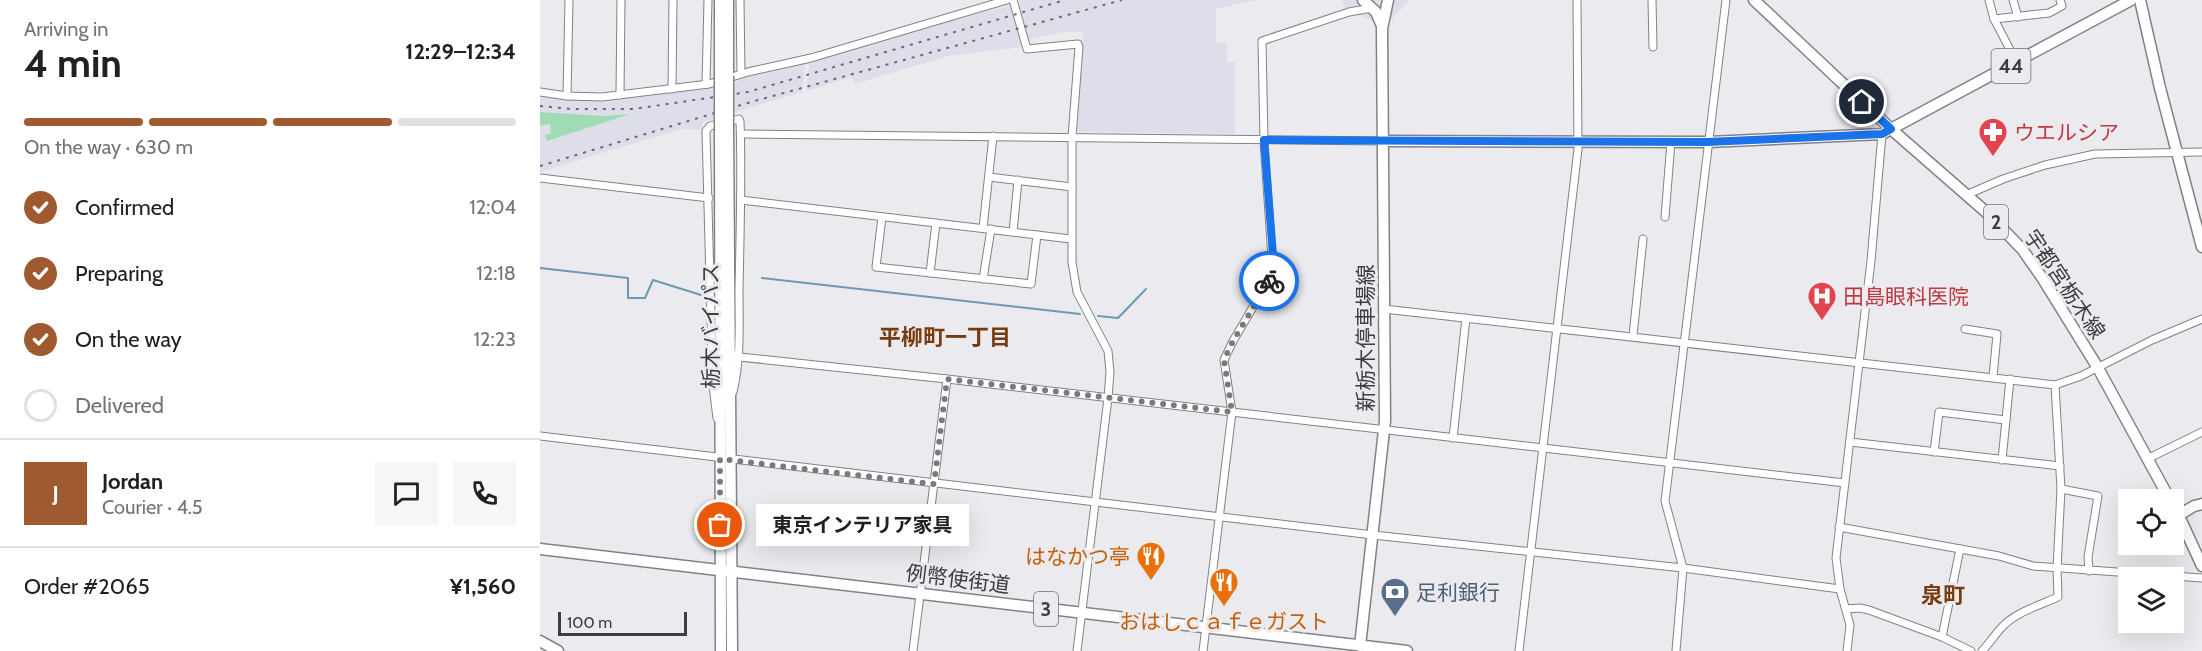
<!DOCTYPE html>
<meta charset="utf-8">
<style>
body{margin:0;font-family:Cabin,"Noto Sans JP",sans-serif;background:#f6f6f6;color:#202124;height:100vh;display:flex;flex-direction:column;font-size:22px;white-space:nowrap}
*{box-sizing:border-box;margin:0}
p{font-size:20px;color:#757577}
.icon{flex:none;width:33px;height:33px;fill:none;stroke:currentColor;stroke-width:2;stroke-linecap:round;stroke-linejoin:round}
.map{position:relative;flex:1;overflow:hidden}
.side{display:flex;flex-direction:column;background:#fff;width:540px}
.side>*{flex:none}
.buttons{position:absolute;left:1578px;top:489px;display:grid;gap:12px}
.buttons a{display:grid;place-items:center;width:66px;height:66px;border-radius:0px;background:#fff;box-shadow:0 6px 24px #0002;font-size:30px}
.scale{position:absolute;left:18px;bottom:15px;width:129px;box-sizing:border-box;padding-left:6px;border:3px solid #3c3d3e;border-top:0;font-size:16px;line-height:21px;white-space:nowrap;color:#3c3d3e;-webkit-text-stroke:4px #ebebef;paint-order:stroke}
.pin{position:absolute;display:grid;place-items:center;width:51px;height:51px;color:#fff;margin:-26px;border:3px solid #fff;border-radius:50%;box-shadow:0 2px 6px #0007}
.courier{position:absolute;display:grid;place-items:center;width:60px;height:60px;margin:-30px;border:4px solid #1a73e8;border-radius:50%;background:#fff;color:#222;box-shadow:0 2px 8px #0007}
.bubble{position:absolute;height:42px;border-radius:0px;background:#fff;box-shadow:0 6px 24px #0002;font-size:20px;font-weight:700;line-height:42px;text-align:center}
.head em{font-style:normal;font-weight:700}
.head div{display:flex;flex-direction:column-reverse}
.head{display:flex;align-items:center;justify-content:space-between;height:102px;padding:0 24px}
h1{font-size:39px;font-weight:700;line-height:45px}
.bar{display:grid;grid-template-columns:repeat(4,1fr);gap:9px 6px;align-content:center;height:72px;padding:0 24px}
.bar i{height:8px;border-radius:4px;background:#e0e0e0}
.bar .current{background:#a05a2f}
.bar p{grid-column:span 4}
.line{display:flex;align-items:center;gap:15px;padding:0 24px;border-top:2px solid #e0e0e0}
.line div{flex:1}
.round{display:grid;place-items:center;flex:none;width:63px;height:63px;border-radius:0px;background:#f6f6f6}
ol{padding:0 24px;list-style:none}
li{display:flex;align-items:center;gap:18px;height:66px}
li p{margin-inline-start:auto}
li .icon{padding:6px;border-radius:50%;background:#a05a2f;color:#fff;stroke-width:4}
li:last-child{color:#757577}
li i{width:33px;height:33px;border:3px solid #e0e0e0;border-radius:50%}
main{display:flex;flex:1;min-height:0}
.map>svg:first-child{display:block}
.built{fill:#dddee9}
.green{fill:#a1dbb6}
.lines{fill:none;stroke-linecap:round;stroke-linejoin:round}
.stream{stroke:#6e99b2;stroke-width:2}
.street-casing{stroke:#828286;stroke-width:9}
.secondary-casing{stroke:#828286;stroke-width:13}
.primary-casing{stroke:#828286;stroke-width:13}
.street{stroke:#fff;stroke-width:7}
.secondary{stroke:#fff;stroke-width:10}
.primary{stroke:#fff;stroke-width:10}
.rail{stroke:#6a6b6d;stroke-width:2;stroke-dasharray:3 6;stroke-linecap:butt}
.secondary-bridge-casing{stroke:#828286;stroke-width:13;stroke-linecap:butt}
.secondary-bridge{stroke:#fff;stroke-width:10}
.done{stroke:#797a7c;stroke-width:6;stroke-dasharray:0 10.8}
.route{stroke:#1a73e8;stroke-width:8}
.labels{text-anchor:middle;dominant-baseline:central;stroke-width:6;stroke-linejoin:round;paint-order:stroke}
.shield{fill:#ebebef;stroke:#707173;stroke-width:1.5}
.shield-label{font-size:20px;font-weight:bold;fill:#3c3d3e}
.health-label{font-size:21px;fill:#be3a42;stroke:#ebebef;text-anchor:start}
.street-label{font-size:21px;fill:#3c3d3e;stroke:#ebebef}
.food-label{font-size:21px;fill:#c56008;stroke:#ebebef;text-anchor:end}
.service-label{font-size:21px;fill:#4e5e75;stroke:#ebebef;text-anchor:start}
.neighbourhood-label{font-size:22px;font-weight:bold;fill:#783b10;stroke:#ebebef}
</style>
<main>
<section class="side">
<div class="head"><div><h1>4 min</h1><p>Arriving in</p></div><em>12:29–12:34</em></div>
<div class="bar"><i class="current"></i><i class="current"></i><i class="current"></i><i></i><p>On the way · 630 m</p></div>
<ol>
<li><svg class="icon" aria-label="check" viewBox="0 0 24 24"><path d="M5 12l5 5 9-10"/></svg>Confirmed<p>12:04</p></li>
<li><svg class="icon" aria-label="check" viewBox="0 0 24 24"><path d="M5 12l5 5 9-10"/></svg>Preparing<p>12:18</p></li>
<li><svg class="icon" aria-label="check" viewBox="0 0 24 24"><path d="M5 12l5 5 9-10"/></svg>On the way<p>12:23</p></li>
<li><i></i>Delivered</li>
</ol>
<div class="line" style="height:108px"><b class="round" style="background:#a05a2f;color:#fff">J</b><div><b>Jordan</b><p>Courier · 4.5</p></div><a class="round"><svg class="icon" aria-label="chat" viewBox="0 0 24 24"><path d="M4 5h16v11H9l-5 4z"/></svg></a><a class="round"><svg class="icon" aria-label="phone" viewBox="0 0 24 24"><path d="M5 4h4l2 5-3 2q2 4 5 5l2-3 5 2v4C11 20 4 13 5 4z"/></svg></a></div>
<div class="line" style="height:78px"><div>Order #2065</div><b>¥1,560</b></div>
</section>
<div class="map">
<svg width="1662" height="651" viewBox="0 0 1662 651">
<rect width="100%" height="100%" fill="#ebebef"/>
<g class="built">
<path d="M479 0H716L676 9V42L687 43V62H695V134L539 132 537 128 543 32H523L487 40Z"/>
<path d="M802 0H869V2L853 16V20L832 21 809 9 806 10Z"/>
<path d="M472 5 482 47 408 56 314 84 312 77 267 91 269 63 386 28Z"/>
<path d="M263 63 265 64 262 92 163 122 162 130 141 129 0 172V96L58 101 171 88 194 83 206 77Z"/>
</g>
<path class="green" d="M0 112 65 116 90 114 7 141 5 135 11 133 10 124 0 126Z"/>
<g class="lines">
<g class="stream">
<path d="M0 268 88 278V298H105L113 280 161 295"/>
<path d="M222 278 540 314"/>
<path d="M558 316 578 318 606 289"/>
</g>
<g class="street-casing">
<g id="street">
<path d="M200 0 201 74"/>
<path d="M473 0 487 49 538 44 539 47 532 137V262L537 292 568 351 570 372 568 398 537 651"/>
<path d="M1112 0 1113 47"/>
<path d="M1449 0 1454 19 1477 63"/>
<path d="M1473 0 1478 17"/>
<path d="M1454 19 1509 13 1522 6 1520 0"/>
<path d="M166 84 168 0"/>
<path d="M132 89 133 0"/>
<path d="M0 92 27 96 62 97 169 84 208 72 271 58 467 0"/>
<path d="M80 95 81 0"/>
<path d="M27 96 29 0"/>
<path d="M201 134 844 141"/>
<path d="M449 177 532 187"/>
<path d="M0 178 169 198"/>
<path d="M1426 195 1463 179 1505 165 1555 154 1662 152"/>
<path d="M201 200 531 239"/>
<path d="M342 217 336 267 491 284 497 235"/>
<path d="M1125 217 1131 142"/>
<path d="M443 228 453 136"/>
<path d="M473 232 478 180"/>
<path d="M390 273 396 223"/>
<path d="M443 279 451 229"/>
<path d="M844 309 1515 385 1541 376 1612 340 1662 319"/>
<path d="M1425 329 1457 334 1453 377"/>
<path d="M1093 336 1103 239"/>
<path d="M190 356 407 379 1305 483"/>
<path d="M177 418 174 394 172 356 166 131 170 126 199 119 200 121C202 177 200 234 199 291 199 325 201 359 193 392"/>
<path d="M0 436 833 535 1143 568 1300 589"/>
<path d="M913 438 926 318"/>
<path d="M1310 442 1520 466"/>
<path d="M1394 452 1399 412 1466 420"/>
<path d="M1609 458 1662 432"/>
<path d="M1462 460 1470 379"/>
<path d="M1521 489 1558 496 1548 557 1549 571"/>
<path d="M1299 527 1459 556 1493 566 1662 578"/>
<path d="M1306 609 1320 608 1329 610 1402 637 1431 651"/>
<path d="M1402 637 1420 549"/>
<path d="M373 651 407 379"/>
<path d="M663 651 692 412 684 360 693 341 733 273 724 140 722 41 809 12 832 8"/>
<path d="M979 651 1038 149 1037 0"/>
<path d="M1136 651 1143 568 1125 501 1186 0"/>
<path d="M1307 651 1310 625 1300 589 1296 558 1331 261 1342 134"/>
<path d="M1442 651C1450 643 1455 634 1463 626 1477 612 1500 605 1518 597L1517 569 1521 489 1515 385"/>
</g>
</g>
<g class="secondary-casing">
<g id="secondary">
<path d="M180 0V77"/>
<path d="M188 0V76"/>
<path d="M823 0 836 12 842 26"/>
<path d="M1600 0 1620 88 1662 247"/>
<path d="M188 127 192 651"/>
<path d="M180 129 181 651"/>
<path d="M844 141 1168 142 1342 134 1351 129"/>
<path d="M1639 515 1654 506 1662 504"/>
<path d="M0 641 18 651"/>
<path d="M820 646 845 421 842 29 848 0"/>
</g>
</g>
<g class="primary-casing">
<g id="primary">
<path d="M1214 0 1351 129 1446 212 1482 249 1503 279 1558 368 1630 500"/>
<path d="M1351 129 1591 0"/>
<path d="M1634 505 1662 566"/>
<path d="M0 549 867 651"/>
</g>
</g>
<use href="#street" class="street"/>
<use href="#secondary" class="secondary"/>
<use href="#primary" class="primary"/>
<g class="rail">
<path d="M0 106 31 109H94L208 92 525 0"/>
<path d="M0 166 211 102 582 0"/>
</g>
<g class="secondary-bridge-casing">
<g id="secondary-bridge">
<path d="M188 76V127"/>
<path d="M180 77V129"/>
</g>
</g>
<use href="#secondary-bridge" class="secondary-bridge"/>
</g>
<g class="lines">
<path class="done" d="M180 525V459L394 484 407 379 692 412 684 360 693 341 729 281"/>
<path class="route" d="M729 281 734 268 724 140 1167 142 1342 134 1351 129 1322 102"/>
</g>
<defs>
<g id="pharmacy-pin" transform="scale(1.5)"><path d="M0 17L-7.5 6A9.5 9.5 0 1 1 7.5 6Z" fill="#e0444e" stroke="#ebebef"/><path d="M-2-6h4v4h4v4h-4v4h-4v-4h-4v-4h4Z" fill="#fff"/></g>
<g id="hospital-pin" transform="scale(1.5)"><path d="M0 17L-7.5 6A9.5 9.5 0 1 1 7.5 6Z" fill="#e0444e" stroke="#ebebef"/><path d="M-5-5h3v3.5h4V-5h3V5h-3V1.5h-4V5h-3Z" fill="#fff"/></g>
<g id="restaurant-pin" transform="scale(1.5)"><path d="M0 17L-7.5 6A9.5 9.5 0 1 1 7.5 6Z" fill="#e8710a" stroke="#ebebef"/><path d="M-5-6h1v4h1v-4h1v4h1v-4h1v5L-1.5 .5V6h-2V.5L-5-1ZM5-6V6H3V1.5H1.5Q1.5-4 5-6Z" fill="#fff"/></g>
<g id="bank-pin" transform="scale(1.5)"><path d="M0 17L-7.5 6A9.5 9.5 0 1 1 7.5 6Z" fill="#5c6f8a" stroke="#ebebef"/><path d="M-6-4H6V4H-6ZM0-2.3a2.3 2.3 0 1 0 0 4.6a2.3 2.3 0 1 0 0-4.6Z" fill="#fff"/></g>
</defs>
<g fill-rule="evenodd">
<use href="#pharmacy-pin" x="1453" y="132"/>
<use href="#hospital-pin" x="1282" y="296"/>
<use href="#restaurant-pin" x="611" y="556"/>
<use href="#restaurant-pin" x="684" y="582"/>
<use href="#bank-pin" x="855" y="592"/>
</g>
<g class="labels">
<g class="shield">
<rect x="1451.5" y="49" width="39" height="34" rx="4.5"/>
<rect x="1444" y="205" width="24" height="34" rx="4.5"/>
<rect x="494" y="592" width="24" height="34" rx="4.5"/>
</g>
<g class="shield-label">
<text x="1471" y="66">44</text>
<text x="1456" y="222">2</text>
<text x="506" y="609">3</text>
</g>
<g class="health-label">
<text x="1474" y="132">ウエルシア</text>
<text x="1303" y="296">田島眼科医院</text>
</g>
<g class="street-label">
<text transform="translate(1525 284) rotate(56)">宇都宮栃木線</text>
<text transform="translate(170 326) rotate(-90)">栃木バイパス</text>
<text transform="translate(825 338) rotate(-90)">新栃木停車場線</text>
<text transform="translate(418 579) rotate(7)">例幣使街道</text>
</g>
<g class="food-label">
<text x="590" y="556">はなかつ亭</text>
<text x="684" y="621" text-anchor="middle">おはしｃａｆｅガスト</text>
</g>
<g class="service-label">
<text x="876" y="592">足利銀行</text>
</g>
<g class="neighbourhood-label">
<text x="405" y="337">平柳町一丁目</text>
<text x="1403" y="595">泉町</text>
</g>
</g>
</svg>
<div class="buttons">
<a><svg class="icon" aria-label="locate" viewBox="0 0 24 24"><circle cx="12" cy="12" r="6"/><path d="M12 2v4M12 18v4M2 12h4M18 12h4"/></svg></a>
<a><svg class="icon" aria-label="layers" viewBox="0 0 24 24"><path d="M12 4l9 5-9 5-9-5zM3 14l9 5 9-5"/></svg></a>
</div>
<div class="scale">100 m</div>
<div class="pin" style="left:180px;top:525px;background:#ea580c"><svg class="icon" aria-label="bag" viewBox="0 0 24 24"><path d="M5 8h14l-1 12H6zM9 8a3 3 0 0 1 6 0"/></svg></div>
<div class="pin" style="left:1322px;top:102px;background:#1f2937"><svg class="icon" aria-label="home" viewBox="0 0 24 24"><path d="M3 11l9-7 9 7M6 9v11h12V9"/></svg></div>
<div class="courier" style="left:729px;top:281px"><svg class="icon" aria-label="bike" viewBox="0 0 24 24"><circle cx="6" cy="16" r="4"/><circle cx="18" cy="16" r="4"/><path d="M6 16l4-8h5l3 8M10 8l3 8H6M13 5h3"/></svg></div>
<div class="bubble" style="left:216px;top:504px;width:213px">東京インテリア家具</div>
</div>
</main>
